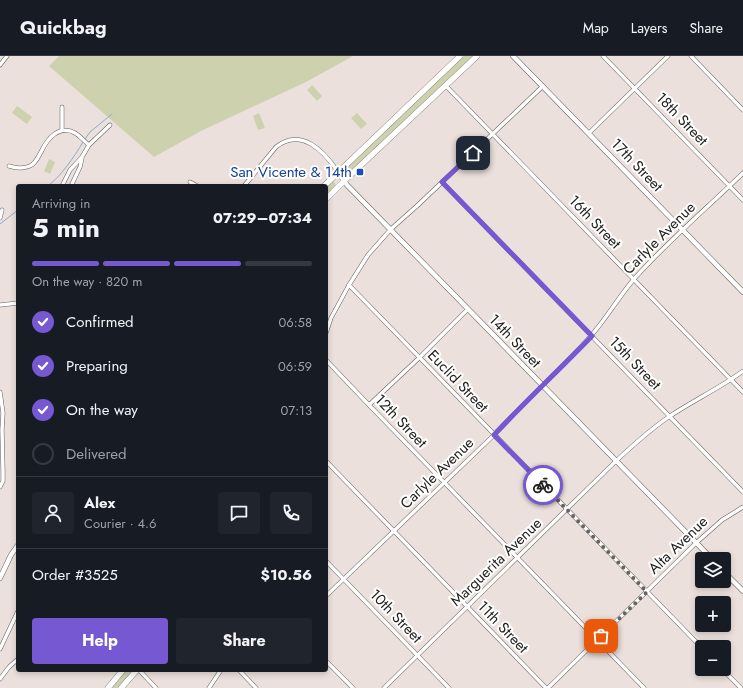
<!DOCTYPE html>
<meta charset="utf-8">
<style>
body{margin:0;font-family:Jost,sans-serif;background:#20242c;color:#f1f3f6;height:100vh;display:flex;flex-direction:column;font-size:15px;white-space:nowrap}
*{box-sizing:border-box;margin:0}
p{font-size:13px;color:#9ea1a6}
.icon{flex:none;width:22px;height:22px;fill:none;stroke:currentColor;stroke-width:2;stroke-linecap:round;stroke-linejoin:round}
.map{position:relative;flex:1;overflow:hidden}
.details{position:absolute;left:16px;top:128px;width:312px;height:488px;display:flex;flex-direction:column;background:#171b24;border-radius:4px;box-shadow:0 2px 6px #0003}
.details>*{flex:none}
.buttons{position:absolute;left:695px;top:496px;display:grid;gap:8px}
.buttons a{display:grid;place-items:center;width:36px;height:36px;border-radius:4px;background:#171b24;box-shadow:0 2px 6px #0003;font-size:20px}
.pin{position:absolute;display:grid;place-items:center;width:34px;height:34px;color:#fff;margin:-17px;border-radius:8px;box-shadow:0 2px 6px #0006}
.courier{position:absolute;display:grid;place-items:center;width:40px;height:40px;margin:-20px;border:3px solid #7658d2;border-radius:50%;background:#fff;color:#222;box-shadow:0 1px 5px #0007}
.overview em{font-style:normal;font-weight:700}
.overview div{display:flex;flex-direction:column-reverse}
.overview{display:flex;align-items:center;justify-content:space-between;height:68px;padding:0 16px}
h1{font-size:26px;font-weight:700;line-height:30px}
.bar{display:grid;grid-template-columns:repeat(4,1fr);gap:6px 4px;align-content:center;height:48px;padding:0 16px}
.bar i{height:5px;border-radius:3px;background:#363941}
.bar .active{background:#7658d2}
.bar p{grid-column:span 4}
.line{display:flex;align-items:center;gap:10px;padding:0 16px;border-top:1px solid #363941}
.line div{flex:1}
.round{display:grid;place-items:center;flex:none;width:42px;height:42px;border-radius:4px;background:#20242c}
ol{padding:0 16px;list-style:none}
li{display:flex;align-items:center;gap:12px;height:44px}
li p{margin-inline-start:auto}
li .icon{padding:4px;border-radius:50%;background:#7658d2;color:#fff;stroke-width:4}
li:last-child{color:#9ea1a6}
li i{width:22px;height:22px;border:2px solid #363941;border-radius:50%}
.button{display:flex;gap:8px;margin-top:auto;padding:8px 16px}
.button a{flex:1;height:46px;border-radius:4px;background:#7658d2;color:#fff;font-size:16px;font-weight:700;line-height:46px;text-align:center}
.button a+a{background:#20242c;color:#f1f3f6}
header{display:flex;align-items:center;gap:24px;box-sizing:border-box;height:56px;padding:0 20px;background:#171b24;border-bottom:1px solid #363941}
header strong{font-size:19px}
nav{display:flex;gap:22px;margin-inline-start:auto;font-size:14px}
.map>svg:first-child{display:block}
.green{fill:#ced1ae}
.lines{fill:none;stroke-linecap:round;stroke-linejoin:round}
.stream{stroke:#8faacf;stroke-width:1}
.minor-casing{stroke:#665d59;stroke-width:4.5}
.tertiary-casing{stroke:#665d59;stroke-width:5.5}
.secondary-casing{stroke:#665d59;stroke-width:6}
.minor{stroke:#fff;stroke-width:3.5}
.tertiary{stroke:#fff;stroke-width:4.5}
.secondary{stroke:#fff;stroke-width:5.5}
.done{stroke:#696360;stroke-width:4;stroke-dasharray:0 7.2}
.route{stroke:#7658d2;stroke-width:5}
.transit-dot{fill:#1a4fb4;stroke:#fff;stroke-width:1.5}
.labels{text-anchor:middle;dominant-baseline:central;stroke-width:4;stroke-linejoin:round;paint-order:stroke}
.street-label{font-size:15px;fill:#231f1d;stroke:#fff}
.transit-label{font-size:15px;fill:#164399;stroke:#fff;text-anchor:end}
</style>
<header>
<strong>Quickbag</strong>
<nav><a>Map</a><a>Layers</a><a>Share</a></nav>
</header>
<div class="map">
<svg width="743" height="632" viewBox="0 0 743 632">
<rect width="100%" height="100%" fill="#ebe0dc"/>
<g class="green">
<path d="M59 0H353L306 26 201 75 154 101 49 10Z"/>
<path d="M464 0H473L350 116 348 117 345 116 344 115 345 112Z"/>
<path d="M312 29 322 40 317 45 307 34Z"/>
<path d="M17 50 32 61 27 68 12 57Z"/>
<path d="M259 57 265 72 258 74 253 60Z"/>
<path d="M357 57 367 68 361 73 351 62Z"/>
<path d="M49 103 55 106 50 118 44 115Z"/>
<path d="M333 125 335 127 336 129 326 141V131L332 126Z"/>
<path d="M126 614H131V618L118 632H110Z"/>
</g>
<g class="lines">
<g class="stream">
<path d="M85 83 90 76 112 58"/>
<path d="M48 130C62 119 74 101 83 86"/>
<path d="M0 168 18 154"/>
</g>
<g class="minor-casing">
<g id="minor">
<path d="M603 0 743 144"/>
<path d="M691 0 743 54"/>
<path d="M0 9 7 0"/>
<path d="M446 30 743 336"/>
<path d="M62 51V74"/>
<path d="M589 77 668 0"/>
<path d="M9 110C15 112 23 113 30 110 36 107 38 101 41 96 47 83 59 68 75 77 80 80 84 85 89 89"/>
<path d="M190 126 197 130"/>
<path d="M442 126 743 436"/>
<path d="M62 130 70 114 82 101 89 89 110 69"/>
<path d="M71 130 80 111 82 102"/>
<path d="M244 130 276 91C301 71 324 95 338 116"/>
<path d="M0 162 2 154"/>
<path d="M349 229 702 592"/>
<path d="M0 249 18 247"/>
<path d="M326 277 331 262 349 229 368 199 391 173 418 149 543 30"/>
<path d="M326 304 369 349 644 632"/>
<path d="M0 336 3 357 2 374 3 415V425L0 431"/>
<path d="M369 349 419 302 468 253"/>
<path d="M326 405 546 632"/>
<path d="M326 505 449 632"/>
<path d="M326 540 494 379C525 345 559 315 590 281 606 263 618 242 634 223 668 185 707 152 743 117"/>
<path d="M0 593 18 555"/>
<path d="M326 605 353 632"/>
<path d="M722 613 741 632"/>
<path d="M139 614 156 632"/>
<path d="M239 614 256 632"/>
<path d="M0 623 9 611 18 603"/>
<path d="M209 632 221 614"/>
<path d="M384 632 616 405C633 389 651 373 670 360 694 344 720 332 743 315"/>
<path d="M548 632 696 487 722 464 743 451"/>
</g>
</g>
<g class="tertiary-casing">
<g id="tertiary">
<path d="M513 0 743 236"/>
<path d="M338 116 347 129 712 503"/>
<path d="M724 516 743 535"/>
<path d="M0 522 11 499 18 489"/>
</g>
</g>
<g class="secondary-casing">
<g id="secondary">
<path d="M324 130 460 0"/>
<path d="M326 143 344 125 477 0"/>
<path d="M108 632 123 614"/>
<path d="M121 632 137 614"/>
</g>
</g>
<use href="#minor" class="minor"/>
<use href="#tertiary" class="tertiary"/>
<use href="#secondary" class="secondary"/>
</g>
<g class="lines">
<path class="done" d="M543 429 647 536 601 580"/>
<path class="route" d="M473 97 442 126 592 280C560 313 526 345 494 379L543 429"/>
</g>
<rect class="transit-dot" x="356" y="112" width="8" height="8" rx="2"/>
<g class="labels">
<g class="street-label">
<text transform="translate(682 63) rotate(46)">18th Street</text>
<text transform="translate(637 109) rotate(46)">17th Street</text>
<text transform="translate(595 166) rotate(46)">16th Street</text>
<text transform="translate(659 182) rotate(-45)">Carlyle Avenue</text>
<text transform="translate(515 285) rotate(46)">14th Street</text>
<text transform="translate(635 307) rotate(46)">15th Street</text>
<text transform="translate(458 325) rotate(46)">Euclid Street</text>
<text transform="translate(401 365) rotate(46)">12th Street</text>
<text transform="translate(437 417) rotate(-44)">Carlyle Avenue</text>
<text transform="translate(678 489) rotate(-44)">Alta Avenue</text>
<text transform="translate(496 506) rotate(-44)">Marguerita Avenue</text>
<text transform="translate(396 560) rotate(46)">10th Street</text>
<text transform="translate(503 571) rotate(46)">11th Street</text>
</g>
<g class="transit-label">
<text x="352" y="116">San Vicente &amp; 14th</text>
</g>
</g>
</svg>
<div class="buttons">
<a><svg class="icon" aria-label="layers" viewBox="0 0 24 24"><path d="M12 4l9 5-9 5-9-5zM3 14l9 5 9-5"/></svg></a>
<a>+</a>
<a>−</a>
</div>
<div class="pin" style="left:601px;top:580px;background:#ea580c"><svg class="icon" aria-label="bag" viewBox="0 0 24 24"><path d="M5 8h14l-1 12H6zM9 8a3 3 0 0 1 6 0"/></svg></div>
<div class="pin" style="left:473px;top:97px;background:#1f2937"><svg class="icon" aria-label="home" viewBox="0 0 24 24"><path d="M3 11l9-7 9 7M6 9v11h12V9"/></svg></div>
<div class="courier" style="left:543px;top:429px"><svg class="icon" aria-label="bike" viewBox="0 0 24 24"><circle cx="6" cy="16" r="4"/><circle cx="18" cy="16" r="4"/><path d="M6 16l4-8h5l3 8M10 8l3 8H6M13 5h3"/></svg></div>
<section class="details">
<div class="overview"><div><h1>5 min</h1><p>Arriving in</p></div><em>07:29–07:34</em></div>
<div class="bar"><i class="active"></i><i class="active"></i><i class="active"></i><i></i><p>On the way · 820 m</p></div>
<ol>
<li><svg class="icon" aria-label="check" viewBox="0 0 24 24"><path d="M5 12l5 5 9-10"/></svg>Confirmed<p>06:58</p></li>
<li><svg class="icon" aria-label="check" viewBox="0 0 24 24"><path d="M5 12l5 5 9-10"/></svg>Preparing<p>06:59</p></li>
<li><svg class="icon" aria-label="check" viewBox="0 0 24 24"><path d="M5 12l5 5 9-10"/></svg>On the way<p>07:13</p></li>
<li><i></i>Delivered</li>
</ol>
<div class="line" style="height:72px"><a class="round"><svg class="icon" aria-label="person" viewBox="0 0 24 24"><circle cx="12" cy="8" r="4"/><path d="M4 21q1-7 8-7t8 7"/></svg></a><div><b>Alex</b><p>Courier · 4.6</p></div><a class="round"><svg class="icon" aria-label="chat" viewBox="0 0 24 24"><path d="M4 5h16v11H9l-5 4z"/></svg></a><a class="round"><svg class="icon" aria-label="phone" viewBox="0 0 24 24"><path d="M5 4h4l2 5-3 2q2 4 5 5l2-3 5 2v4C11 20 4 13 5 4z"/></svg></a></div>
<div class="line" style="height:52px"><div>Order #3525</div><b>$10.56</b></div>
<div class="button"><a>Help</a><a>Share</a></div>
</section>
</div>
